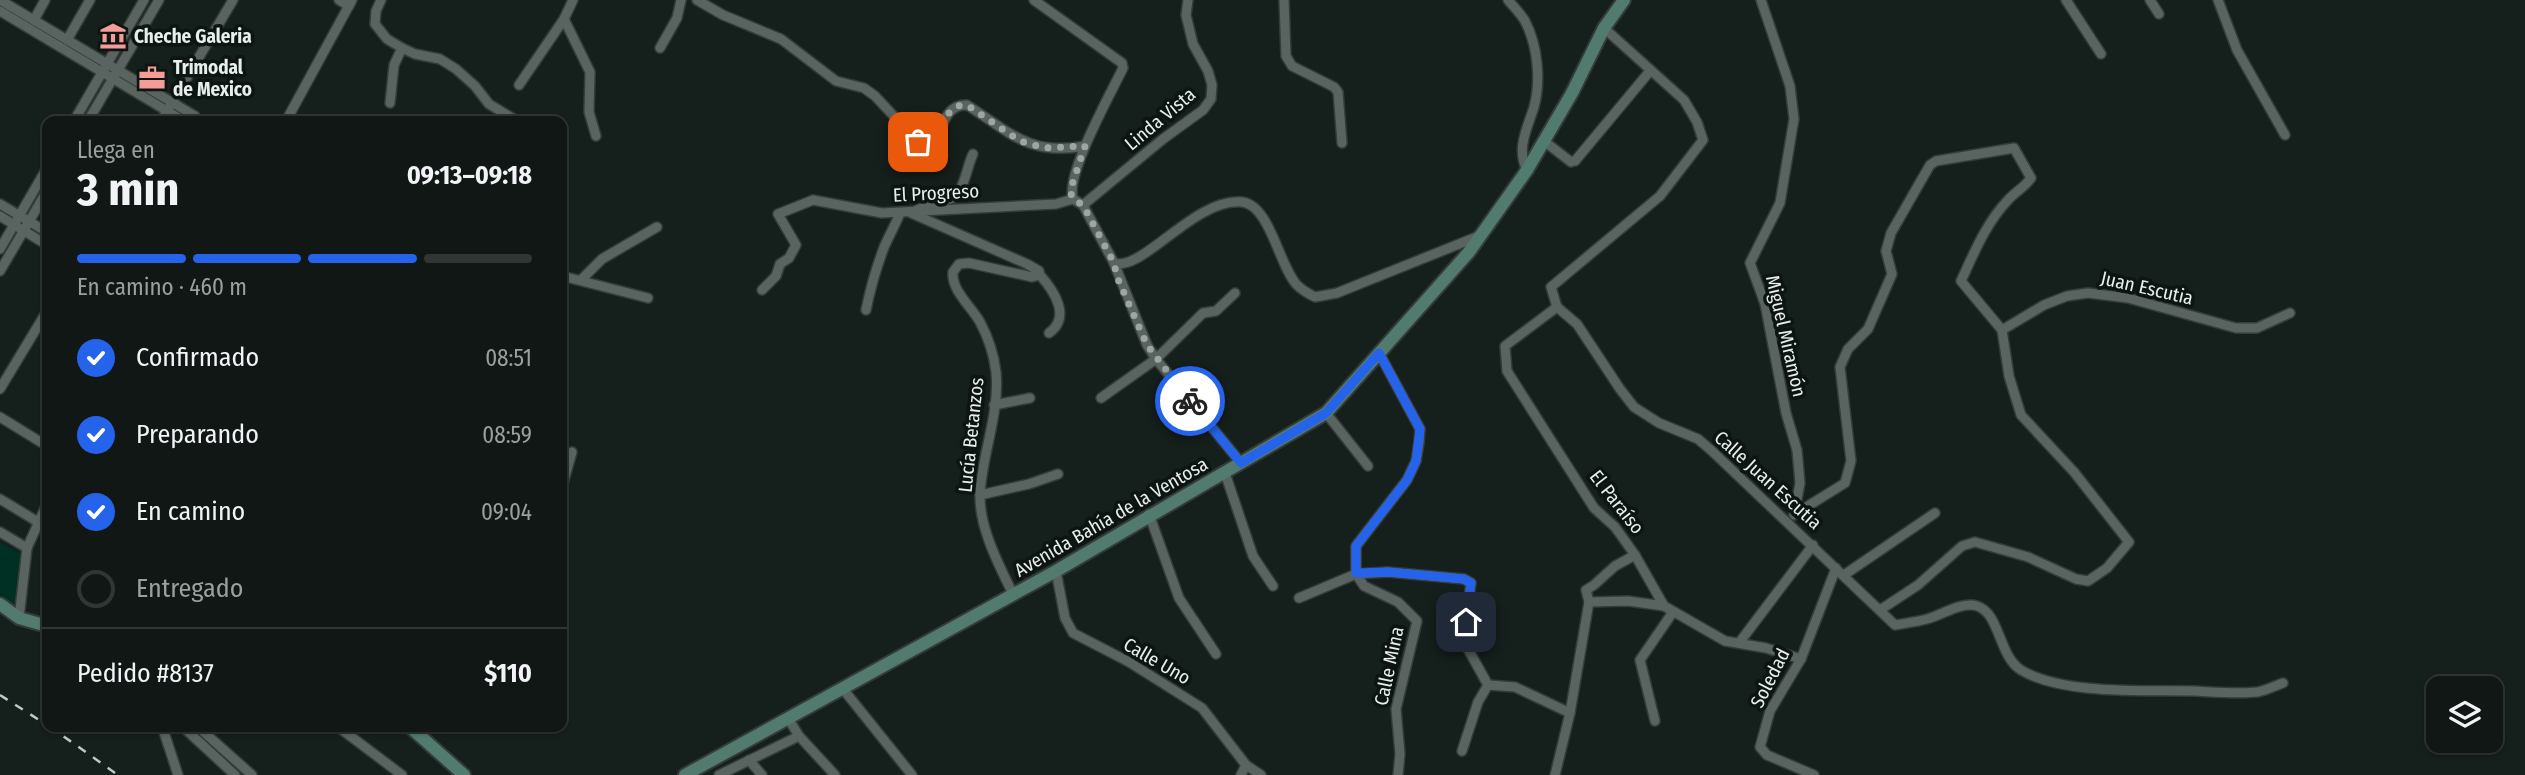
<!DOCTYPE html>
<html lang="es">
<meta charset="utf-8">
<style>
body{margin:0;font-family:"Fira Sans Condensed",sans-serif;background:#1e2422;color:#f1f3f6;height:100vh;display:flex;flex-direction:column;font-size:26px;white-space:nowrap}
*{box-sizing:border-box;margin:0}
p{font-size:23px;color:#9c9fa0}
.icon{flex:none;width:38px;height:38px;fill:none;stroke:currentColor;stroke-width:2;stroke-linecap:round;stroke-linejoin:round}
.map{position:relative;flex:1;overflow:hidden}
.sheet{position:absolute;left:42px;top:116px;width:525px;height:616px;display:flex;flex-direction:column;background:#101714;border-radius:14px;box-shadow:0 2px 5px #0004,0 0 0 2px #303634}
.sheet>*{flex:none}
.fabs{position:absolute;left:2426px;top:676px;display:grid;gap:14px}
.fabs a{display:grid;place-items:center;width:77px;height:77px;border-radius:14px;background:#101714;box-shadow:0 2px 5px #0004,0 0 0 2px #303634;font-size:35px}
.pin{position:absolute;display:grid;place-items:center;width:60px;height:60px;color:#fff;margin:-30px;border-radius:14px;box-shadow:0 4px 10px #0006}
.courier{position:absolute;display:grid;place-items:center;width:70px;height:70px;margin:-35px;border:5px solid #2563eb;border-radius:50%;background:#fff;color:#222;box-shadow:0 2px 9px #0007}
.summary em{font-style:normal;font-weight:700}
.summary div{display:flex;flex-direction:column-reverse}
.summary{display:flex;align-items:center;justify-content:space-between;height:119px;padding:0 35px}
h1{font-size:46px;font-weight:700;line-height:52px}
.bar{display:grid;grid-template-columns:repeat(4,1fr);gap:10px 7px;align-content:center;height:84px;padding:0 35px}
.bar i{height:9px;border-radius:5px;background:#303634}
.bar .current{background:#2563eb}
.bar p{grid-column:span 4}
.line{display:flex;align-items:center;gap:18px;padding:0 35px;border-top:2px solid #303634}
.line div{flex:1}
ol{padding:0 35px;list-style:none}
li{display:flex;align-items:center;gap:21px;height:77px}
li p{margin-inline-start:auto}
li .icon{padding:7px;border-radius:50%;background:#2563eb;color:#fff;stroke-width:4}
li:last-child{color:#9c9fa0}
li i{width:38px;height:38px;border:4px solid #303634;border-radius:50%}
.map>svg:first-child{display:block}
.green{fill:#002f24}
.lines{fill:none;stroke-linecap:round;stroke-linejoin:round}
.minor-casing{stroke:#353b39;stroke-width:12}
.secondary-casing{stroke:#353b39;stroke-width:16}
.minor{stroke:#596460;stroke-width:9}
.secondary{stroke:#517b6f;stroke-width:12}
.rail{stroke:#c1c8c6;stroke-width:2.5;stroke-dasharray:9 9;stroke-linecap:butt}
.done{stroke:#9ea6a3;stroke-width:7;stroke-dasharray:0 12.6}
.route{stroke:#2563eb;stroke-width:9}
.labels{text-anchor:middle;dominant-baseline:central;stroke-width:7;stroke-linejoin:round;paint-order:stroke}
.poi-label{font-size:19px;font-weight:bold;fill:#e8eeec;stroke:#0c1512;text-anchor:start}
.street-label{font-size:19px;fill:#e8eeec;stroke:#0c1512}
</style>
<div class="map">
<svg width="2525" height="775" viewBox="0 0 2525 775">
<rect width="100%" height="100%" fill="#151f1b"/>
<path class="green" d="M0 542 24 556 16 606 0 594Z"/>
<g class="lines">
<g class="minor-casing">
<g id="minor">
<path d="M0 0 195 116 198 121"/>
<path d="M339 0 349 6"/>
<path d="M381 0 376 11 375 24 387 39 402 48 415 54 440 59 456 69 475 86 489 104 517 121"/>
<path d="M697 0 723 15 781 39 836 81 864 88 875 96 918 142 928 145 935 142C943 126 946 104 967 105 1011 133 1029 156 1085 146"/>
<path d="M1034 0 1122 63 1123 68C1111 93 1065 175 1073 199L1083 205 1114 263C1143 272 1194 198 1242 202 1270 205 1279 266 1297 285 1303 291 1309 294 1315 297L1337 293 1479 236"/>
<path d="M1284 0 1286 56 1292 66 1334 87 1338 92 1342 143"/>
<path d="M1508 0C1514 7 1521 14 1525 21 1538 46 1541 81 1534 107 1527 129 1516 149 1527 170"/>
<path d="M1761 0 1790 86 1794 119 1780 203 1750 263 1765 304 1786 413 1797 450 1800 483 1794 515"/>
<path d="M2066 0 2101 54"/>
<path d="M2150 0 2159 14"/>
<path d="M2218 0 2237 50 2285 135"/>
<path d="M0 11 184 121"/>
<path d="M564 19 590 72 589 112 596 136"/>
<path d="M34 20 45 0"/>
<path d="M1604 28 1684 100 1697 122 1703 140 1660 196 1551 287 1557 307 1577 324 1620 389 1634 407 1659 423 1698 439 1712 451 1895 625C1906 623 1916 622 1927 619 1942 615 1962 601 1977 606 2000 613 1999 657 2021 670 2062 695 2146 690 2194 691 2215 692 2237 694 2258 692 2266 690 2275 686 2283 683"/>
<path d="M67 40 90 0"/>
<path d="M660 48 677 18 681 0"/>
<path d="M519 85 564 19 573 0"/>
<path d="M390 103 394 65 402 48"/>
<path d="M74 121 144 0"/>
<path d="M88 121 159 0"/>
<path d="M161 121 233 0"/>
<path d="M286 121 352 0"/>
<path d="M1544 141 1571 162 1575 161 1650 71"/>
<path d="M0 204 47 232"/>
<path d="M1083 205 1163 139 1203 110 1211 99 1212 85 1208 71 1193 44 1186 15 1188 0"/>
<path d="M915 211C926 205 947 202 954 197 965 188 967 166 973 154"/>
<path d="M911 213 1027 264 1039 271 1040 275 1032 277 969 263 959 264 953 272C951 290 971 306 980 322 988 337 994 355 996 372 1000 413 982 454 980 494 979 528 999 565 1013 594"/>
<path d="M0 216 47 245"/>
<path d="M0 249 47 168"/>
<path d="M1114 263 1147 345 1156 359 1241 463"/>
<path d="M0 271 47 191"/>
<path d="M1040 275C1055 292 1071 317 1049 333"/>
<path d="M562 276 648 298"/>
<path d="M581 280 602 259 657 227"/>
<path d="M762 290 776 276 780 264 789 258 796 245 778 214 813 200 882 213 1056 204 1073 199"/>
<path d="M1557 307 1505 346 1507 371 1594 508 1615 527 1635 555 1664 606 1725 641 1766 648 1801 659"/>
<path d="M866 310C870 290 876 269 883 250 888 237 895 226 900 213"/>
<path d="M1379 353 1420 429 1419 443 1416 461 1407 480 1356 546V574L1364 586 1398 602 1417 621 1396 709 1400 754 1398 775"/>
<path d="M0 389 47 311"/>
<path d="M1101 398 1156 359 1203 313 1216 311 1235 293"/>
<path d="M994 405 1030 398"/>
<path d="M1326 413 1368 466"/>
<path d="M0 417 47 446"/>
<path d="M1225 473 1253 556 1273 586"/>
<path d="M562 487 572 452"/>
<path d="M980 495 1029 484 1058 474"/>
<path d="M0 499 38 522"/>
<path d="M1149 514 1179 598 1216 654"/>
<path d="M1795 514 1845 483 1851 461 1840 367 1848 349 1868 329 1892 274 1886 251 1891 233 1930 165 1936 161 2014 148 2031 178C2025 187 2015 192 2008 200 1986 223 1974 253 1961 281L2002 330"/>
<path d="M0 532 27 548"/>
<path d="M1056 571 1065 618 1073 633 1129 662 1202 708 1246 765 1261 775"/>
<path d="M1844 575 1935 513"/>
<path d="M1299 598 1356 574 1388 572 1464 579 1471 583 1463 640 1488 685 1478 702 1462 751"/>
<path d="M1589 602 1586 590 1594 585 1615 566 1635 555"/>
<path d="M1880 610 1918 585 1962 546 1975 542 2028 557 2076 579 2088 581 2107 568 2129 542 2074 472 2021 415 2009 376 2002 330 2044 305 2067 296 2088 293 2128 298 2236 328H2257L2290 313"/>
<path d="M19 618 27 548 47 504"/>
<path d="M1739 643 1813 545"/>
<path d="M1488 685 1515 687 1570 713"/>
<path d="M843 689 912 775"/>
<path d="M788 718 799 736 835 775"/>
<path d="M1655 721 1640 660 1673 612"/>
<path d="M162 726 178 775"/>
<path d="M182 726 235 775"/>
<path d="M197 726 252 775"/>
<path d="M337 726 402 775"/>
<path d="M749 760 762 775"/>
<path d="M719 775 799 736"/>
<path d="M1241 775 1246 765"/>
<path d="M1555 775 1570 713 1589 602 1628 601 1664 606"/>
<path d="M1814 775 1767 755 1760 747 1770 711 1801 659 1836 568"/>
</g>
</g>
<g class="secondary-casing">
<g id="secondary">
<path d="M0 604 19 618 47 626"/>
<path d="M409 726 464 775"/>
<path d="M685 775 1056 571 1326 413 1469 252 1527 170 1572 93 1604 28 1624 0"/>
</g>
</g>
<use href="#minor" class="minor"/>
<use href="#secondary" class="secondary"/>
<g class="rail">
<path d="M0 695 47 725"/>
<path d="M49 726 118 775"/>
</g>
</g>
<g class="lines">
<path class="done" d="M918 142 928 145 935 142C943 126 946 104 967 105L1020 141 1045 148 1085 146 1070 191 1073 199 1083 205 1114 263 1117 277 1147 345 1190 401"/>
<path class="route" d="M1190 401 1241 463 1326 413 1379 353 1420 429 1416 461 1407 480 1356 546V573L1388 572 1464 579 1471 583 1466 622"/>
</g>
<defs>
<g id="museum-bare" transform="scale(2.1)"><path d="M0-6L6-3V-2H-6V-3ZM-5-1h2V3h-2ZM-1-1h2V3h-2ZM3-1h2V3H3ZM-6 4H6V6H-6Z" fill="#f59b98" stroke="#0c1512" stroke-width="2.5" paint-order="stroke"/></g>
<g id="office-bare" transform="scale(2.1)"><path d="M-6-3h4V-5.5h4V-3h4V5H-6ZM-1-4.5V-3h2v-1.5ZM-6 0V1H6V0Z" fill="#f59b98" stroke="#0c1512" stroke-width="2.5" paint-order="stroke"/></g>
</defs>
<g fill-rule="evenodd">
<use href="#museum-bare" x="113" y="36"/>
<use href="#office-bare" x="152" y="78"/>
</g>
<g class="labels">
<g class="poi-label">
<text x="134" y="36">Cheche Galeria</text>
<text x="173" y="67">Trimodal<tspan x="173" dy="22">de Mexico</tspan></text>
</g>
<g class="street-label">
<text transform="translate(1160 119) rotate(-40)">Linda Vista</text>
<text transform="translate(936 193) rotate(-3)">El Progreso</text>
<text transform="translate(2147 288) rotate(13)">Juan Escutia</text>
<text transform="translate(1786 336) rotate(77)">Miguel Miramón</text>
<text transform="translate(971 435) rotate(-84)">Lucía Betanzos</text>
<text transform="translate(1768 480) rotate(42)">Calle Juan Escutia</text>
<text transform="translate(1617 502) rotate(52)">El Paraíso</text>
<text transform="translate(1111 517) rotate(-30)">Avenida Bahía de la Ventosa</text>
<text transform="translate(1157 661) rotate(30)">Calle Uno</text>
<text transform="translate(1389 666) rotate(-78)">Calle Mina</text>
<text transform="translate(1770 678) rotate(-63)">Soledad</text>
</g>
</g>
</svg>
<div class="fabs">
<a><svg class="icon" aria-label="layers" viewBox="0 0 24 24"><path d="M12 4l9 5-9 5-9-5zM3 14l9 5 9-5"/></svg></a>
</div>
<div class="pin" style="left:918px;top:142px;background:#ea580c"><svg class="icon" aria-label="bag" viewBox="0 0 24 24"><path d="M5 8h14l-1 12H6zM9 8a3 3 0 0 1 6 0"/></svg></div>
<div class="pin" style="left:1466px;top:622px;background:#1f2937"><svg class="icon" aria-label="home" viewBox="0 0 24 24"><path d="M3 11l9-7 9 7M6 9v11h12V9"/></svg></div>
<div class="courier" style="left:1190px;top:401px"><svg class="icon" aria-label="bike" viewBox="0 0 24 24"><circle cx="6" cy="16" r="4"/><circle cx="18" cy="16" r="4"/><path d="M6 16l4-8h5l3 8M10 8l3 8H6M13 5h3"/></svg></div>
<section class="sheet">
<div class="summary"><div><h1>3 min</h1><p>Llega en</p></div><em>09:13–09:18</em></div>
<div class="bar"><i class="current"></i><i class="current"></i><i class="current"></i><i></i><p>En camino · 460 m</p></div>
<ol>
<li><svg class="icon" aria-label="check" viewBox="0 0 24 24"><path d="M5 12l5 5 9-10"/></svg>Confirmado<p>08:51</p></li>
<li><svg class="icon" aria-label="check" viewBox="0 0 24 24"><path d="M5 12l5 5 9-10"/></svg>Preparando<p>08:59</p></li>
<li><svg class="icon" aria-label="check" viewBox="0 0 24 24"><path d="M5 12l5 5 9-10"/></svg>En camino<p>09:04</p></li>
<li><i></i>Entregado</li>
</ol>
<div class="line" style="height:91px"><div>Pedido #8137</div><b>$110</b></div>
</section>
</div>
